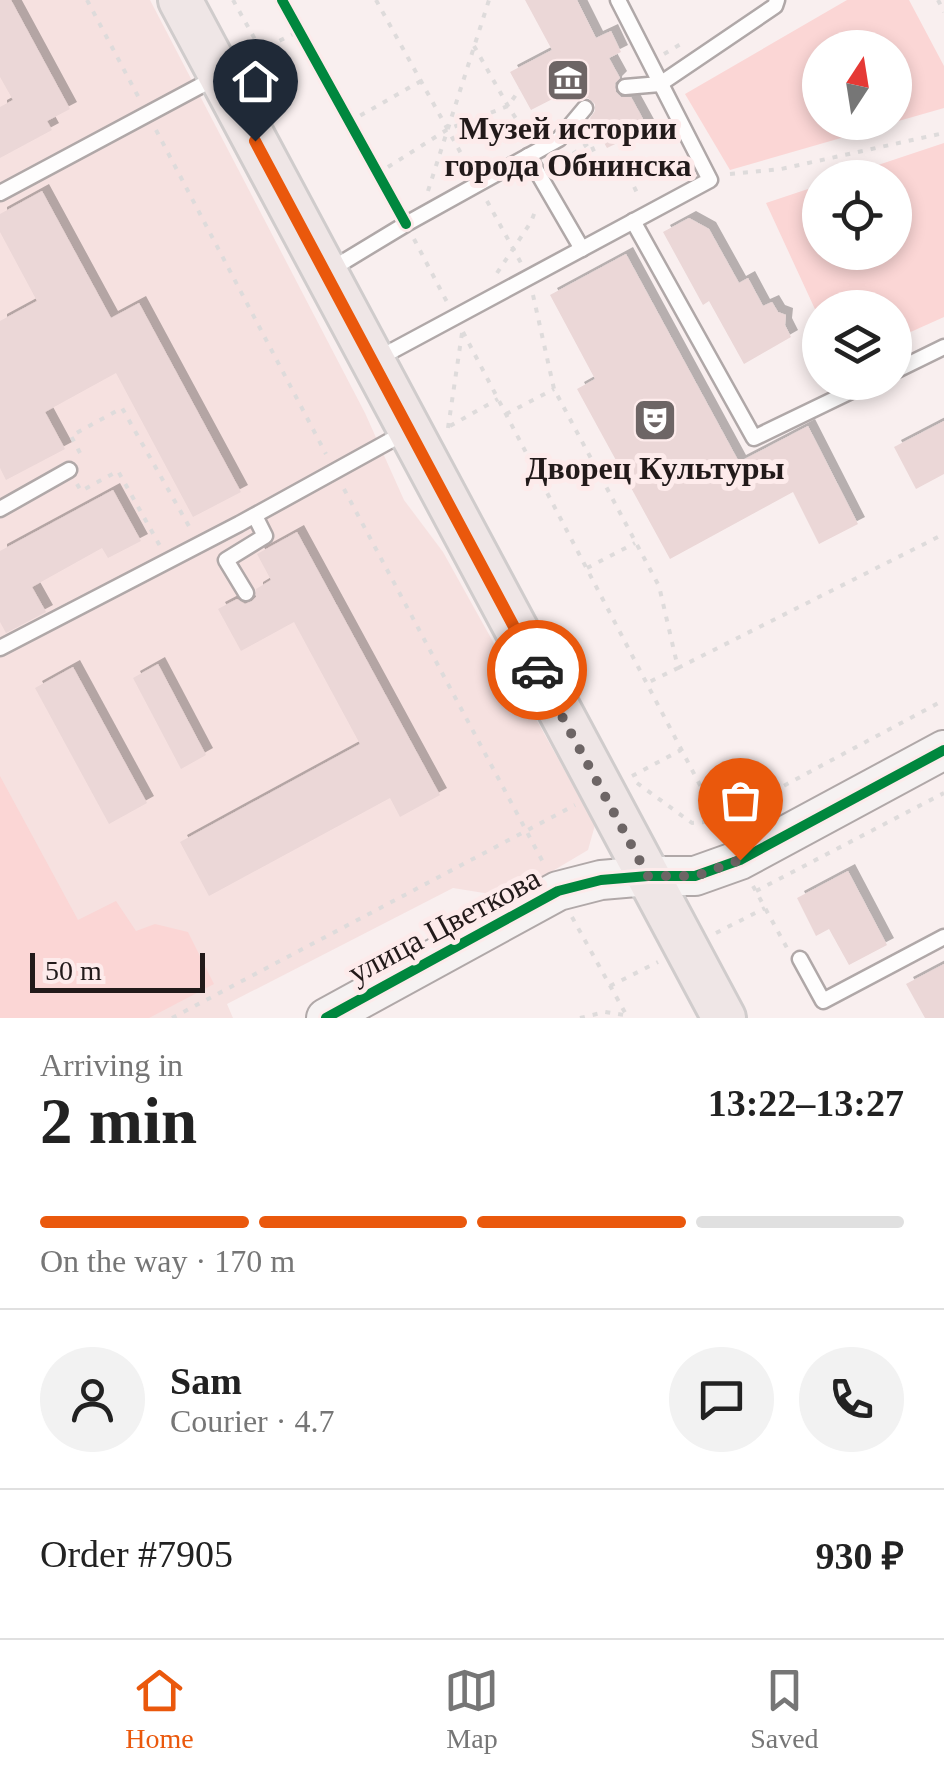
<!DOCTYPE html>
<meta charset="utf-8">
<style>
body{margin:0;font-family:Georgia,serif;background:#f2f2f2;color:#222;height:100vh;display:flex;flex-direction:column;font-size:38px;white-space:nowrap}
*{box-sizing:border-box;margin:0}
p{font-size:32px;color:#767676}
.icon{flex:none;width:55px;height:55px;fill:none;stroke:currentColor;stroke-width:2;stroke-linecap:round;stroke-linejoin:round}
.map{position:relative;height:1018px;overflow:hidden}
.drawer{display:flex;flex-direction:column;background:#fff;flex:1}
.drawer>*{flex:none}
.needle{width:65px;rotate:12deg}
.controls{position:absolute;left:802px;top:30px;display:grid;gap:20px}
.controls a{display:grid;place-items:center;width:110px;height:110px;border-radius:50%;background:#fff;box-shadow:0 5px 15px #0003;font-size:50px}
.scale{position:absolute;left:30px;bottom:25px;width:175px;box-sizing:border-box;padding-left:10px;border:5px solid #221a1a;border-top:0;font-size:28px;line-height:35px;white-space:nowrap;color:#221a1a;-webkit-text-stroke:8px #fdebeb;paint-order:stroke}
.pin{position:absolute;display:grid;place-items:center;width:85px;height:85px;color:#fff;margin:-102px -42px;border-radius:50% 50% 50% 0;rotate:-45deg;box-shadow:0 0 10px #0007}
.pin .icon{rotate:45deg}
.courier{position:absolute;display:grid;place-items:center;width:100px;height:100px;margin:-50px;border:8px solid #ea580c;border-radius:50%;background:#fff;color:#222;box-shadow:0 2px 12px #0007}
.overview em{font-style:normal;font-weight:600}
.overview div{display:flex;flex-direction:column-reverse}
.overview{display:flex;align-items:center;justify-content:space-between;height:170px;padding:0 40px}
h1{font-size:65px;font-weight:600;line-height:75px}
.bar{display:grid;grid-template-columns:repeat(4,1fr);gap:15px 10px;align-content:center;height:120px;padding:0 40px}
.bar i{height:12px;border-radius:8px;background:#e0e0e0}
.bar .on{background:#ea580c}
.bar p{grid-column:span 4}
.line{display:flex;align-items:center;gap:25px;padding:0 40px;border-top:2px solid #e0e0e0}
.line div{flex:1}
.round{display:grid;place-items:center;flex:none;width:105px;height:105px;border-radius:52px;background:#f2f2f2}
.dock{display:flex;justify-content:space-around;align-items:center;height:140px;border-top:2px solid #e0e0e0;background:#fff;font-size:28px;color:#767676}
.dock a{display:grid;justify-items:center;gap:5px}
.dock .on{color:#ea580c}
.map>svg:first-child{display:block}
.built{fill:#f6e1e0}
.green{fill:#fbd6d5}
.building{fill:#ebd7d7;filter:url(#shadow)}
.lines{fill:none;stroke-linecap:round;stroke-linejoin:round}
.lane-casing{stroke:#b0a8a8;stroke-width:19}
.secondary-casing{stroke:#b0a8a8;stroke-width:42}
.primary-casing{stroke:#d0cccc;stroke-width:48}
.path{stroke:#dedbdb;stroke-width:4;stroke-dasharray:5 8;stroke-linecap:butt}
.lane{stroke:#fefdfd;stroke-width:14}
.secondary{stroke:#f6f2f2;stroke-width:38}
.primary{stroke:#efe6e6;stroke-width:42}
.cycleway-casing{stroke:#fdebeb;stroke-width:16}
.cycleway{stroke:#00873e;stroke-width:10}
.done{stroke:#6d6565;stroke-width:10;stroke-dasharray:0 18}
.route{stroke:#ea580c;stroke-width:12}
.labels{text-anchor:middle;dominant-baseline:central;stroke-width:10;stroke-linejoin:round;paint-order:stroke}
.poi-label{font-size:32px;font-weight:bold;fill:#221a1a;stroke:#fdebeb}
.street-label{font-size:32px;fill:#221a1a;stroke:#fdebeb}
</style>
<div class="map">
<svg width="944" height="1018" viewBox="0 0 944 1018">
<defs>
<filter id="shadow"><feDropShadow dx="7" dy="-7" stdDeviation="0" flood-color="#0004"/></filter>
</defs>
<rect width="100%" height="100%" fill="#f9efef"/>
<path class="built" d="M0 0H150L365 413 404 500 443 552 595 825 588 850 509 897 453 888 227 1004 233 1018H0Z"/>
<g class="green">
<path d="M847 0H909L944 66V108L895 122V48H820V122L893 123 730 170 685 94Z"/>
<path d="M944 143V317L895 339V308H820V320L766 203 820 185V252H895V178L842 177Z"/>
<path d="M0 776 78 920 116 901 136 931 155 924 188 932 214 984 149 1018H0Z"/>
</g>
<g class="building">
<path d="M0 0H11L70 109 47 121 52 130 0 158V107L13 100 0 77Z"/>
<path d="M525 0H577L596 38 611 31 621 52 609 58 620 78 615 83 616 92 621 97H631L648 128 607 148 590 118 595 111V104L588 98 580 99 574 88 531 110 510 72 552 50Z"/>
<path d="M42 191 111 318 139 303 241 492 193 517 116 373 45 412 65 449 6 480 0 468V321L37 301 0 232V214Z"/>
<path d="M689 218 709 229 739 283 748 278 763 306 772 302 778 312 786 315 785 325 791 337 744 364 709 301 703 305 663 232Z"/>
<path d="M626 254 739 462 808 426 858 524 819 544 793 492 670 559 577 389 595 379 550 295Z"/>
<path d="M944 421V474L916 489 894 447Z"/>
<path d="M113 490 141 541 108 558 102 548 32 587 46 612 6 633 0 622V551Z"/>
<path d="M297 532 440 795 400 817 390 798 209 896 180 842 360 744 294 622 241 651 218 609 237 599 245 604 252 601 256 597V589L271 580 257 554Z"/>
<path d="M158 664 206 755 181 769 133 678Z"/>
<path d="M73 667 147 803 109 824 35 688Z"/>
<path d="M848 871 887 945 849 965 829 929 816 936 797 898Z"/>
<path d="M944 964V1018H925L906 984Z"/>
</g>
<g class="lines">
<g class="lane-casing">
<g id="lane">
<path d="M625 87 660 84 775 6 777 0"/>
<path d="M528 156 582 249"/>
<path d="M0 193 215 78"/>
<path d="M633 221 754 438 870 382"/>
<path d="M330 270 406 224 559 139 585 108"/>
<path d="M377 359 710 180 618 0"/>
<path d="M895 371 944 347"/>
<path d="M0 509 69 470"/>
<path d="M246 593 226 560 265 536 255 516"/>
<path d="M0 648 239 524 404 433"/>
<path d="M800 959 823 1001 944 937"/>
</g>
</g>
<g class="secondary-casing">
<path id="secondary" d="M326 1018 558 891 601 880 648 876H695L740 860 944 750"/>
</g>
<g class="primary-casing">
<path id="primary" d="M180 0 724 1018"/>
</g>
<g class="path">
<path d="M87 0 140 100"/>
<path d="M233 0 261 50 299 31"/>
<path d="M376 0 468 166"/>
<path d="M938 0 944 12"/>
<path d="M474 46 508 106 527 136"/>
<path d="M664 54 686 41"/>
<path d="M349 122 421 81"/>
<path d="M156 130 326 454"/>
<path d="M573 154 590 142 601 168 620 157 639 197"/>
<path d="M377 174 448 129 508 106 520 89"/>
<path d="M730 174 781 169 944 133"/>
<path d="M428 191 489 0"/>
<path d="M487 201 521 263"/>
<path d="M414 239 447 302"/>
<path d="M497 273 531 222 536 209"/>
<path d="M533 295 554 389 659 586 678 668 647 683"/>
<path d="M463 332 725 833"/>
<path d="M506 414 554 389"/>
<path d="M450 426 498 399"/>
<path d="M448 428 462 333"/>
<path d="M80 453 71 436 122 408 190 528"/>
<path d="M77 484 81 491 118 471 160 546"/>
<path d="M344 489 544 864"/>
<path d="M587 568 635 543"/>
<path d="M678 668 944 534"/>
<path d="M632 776 681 750"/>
<path d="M637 783 692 823 718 821 944 700"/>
<path d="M753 886 787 948"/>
<path d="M756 891 944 793"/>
<path d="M572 917 628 1018"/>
<path d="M716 933 765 908"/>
<path d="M610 986 658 962"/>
<path d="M172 1018 575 805"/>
<path d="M580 1018 605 1012 624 1015"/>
</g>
<use href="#lane" class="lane"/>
<use href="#secondary" class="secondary"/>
<use href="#primary" class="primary"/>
<g class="cycleway-casing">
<g id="cycleway">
<path d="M282 0 406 224"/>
<path d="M326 1018 558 891 601 880 648 876H695L740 860 944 750"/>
</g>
</g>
<use href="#cycleway" class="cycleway"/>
</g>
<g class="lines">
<path class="done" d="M537 670 648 876H696L740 860"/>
<path class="route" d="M255 141 537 670"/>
</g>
<defs>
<g id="museum-square" transform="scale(2.25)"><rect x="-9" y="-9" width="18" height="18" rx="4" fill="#6d6565" stroke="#fdebeb"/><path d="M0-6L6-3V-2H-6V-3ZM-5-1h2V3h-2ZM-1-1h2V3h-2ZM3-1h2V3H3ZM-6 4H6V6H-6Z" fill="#fff"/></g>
<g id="theatre-square" transform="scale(2.25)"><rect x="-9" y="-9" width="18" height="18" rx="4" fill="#6d6565" stroke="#fdebeb"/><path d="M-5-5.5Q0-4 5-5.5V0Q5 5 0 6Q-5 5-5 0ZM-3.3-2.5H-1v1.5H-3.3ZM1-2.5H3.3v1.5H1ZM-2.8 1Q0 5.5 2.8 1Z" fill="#fff"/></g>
</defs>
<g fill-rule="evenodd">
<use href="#museum-square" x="568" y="80"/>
<use href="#theatre-square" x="655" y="420"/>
</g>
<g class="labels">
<g class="poi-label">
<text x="568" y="128">Музей истории<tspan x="568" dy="37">города Обнинска</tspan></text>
<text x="655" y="468">Дворец Культуры</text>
</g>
<g class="street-label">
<text transform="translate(444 925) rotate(-28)">улица Цветкова</text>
</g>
</g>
</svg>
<div class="controls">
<a><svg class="needle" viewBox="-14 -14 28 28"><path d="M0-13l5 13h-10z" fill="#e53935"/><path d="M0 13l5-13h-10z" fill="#767676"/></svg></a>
<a><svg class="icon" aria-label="locate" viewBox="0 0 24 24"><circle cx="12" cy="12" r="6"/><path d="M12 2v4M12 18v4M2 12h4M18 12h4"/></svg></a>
<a><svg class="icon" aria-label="layers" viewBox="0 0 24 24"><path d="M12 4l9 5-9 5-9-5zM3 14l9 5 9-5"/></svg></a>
</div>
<div class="scale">50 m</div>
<div class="pin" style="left:740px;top:860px;background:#ea580c"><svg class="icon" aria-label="bag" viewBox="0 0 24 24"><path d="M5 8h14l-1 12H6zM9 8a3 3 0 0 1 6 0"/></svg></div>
<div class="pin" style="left:255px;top:141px;background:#1f2937"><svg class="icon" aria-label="home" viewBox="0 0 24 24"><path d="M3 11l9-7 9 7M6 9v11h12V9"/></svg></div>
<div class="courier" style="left:537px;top:670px"><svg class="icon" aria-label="car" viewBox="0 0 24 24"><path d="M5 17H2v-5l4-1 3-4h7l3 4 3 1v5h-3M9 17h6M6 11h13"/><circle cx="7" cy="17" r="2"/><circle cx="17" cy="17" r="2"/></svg></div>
</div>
<section class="drawer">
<div class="overview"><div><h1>2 min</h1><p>Arriving in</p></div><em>13:22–13:27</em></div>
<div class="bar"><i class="on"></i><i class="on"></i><i class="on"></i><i></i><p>On the way · 170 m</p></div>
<div class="line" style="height:180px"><a class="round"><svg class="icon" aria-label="person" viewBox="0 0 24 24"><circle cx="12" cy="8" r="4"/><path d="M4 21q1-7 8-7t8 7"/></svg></a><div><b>Sam</b><p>Courier · 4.7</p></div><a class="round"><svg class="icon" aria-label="chat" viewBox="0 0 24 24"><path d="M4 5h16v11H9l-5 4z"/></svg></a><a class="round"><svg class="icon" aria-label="phone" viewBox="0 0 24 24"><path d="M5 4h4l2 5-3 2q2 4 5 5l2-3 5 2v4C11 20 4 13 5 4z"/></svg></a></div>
<div class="line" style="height:130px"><div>Order #7905</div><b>930 ₽</b></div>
</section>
<nav class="dock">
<a class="on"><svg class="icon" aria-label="home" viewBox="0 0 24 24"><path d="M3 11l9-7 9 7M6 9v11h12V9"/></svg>Home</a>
<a><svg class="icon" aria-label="map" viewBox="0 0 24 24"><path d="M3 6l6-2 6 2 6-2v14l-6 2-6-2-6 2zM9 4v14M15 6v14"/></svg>Map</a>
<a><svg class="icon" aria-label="saved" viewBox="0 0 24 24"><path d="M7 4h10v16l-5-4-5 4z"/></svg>Saved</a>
</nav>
